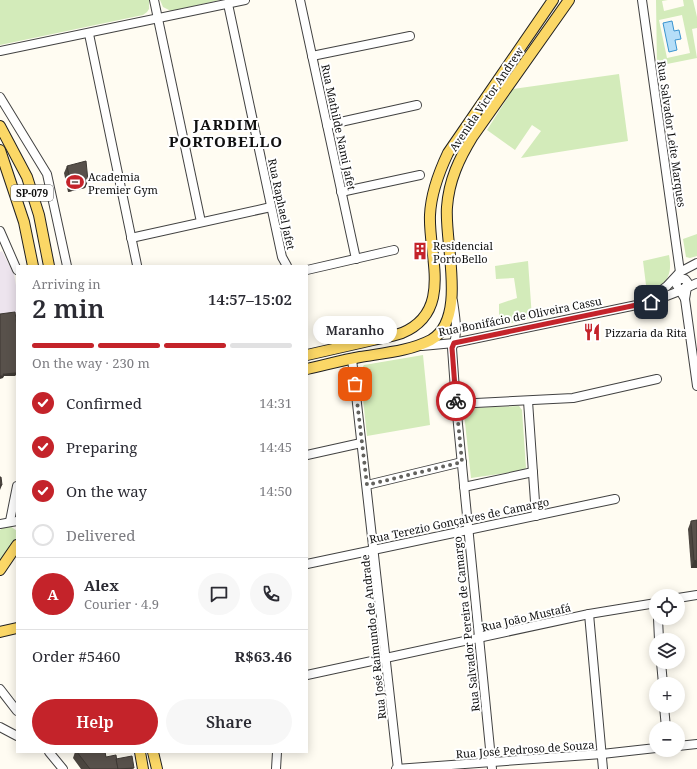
<!DOCTYPE html>
<meta charset="utf-8">
<style>
body{margin:0;font-family:"Noto Serif",serif;background:#f7f7f7;color:#2b2b33;height:100vh;display:flex;flex-direction:column;font-size:15px;white-space:nowrap}
*{box-sizing:border-box;margin:0}
p{font-size:13px;color:#7c7c81}
.icon{flex:none;width:22px;height:22px;fill:none;stroke:currentColor;stroke-width:2;stroke-linecap:round;stroke-linejoin:round}
.map{position:relative;flex:1;overflow:hidden}
.panel{position:absolute;left:16px;top:265px;width:292px;height:488px;display:flex;flex-direction:column;background:#fff;border-radius:0px;box-shadow:0 2px 10px #0003}
.panel>*{flex:none}
.fabs{position:absolute;left:649px;top:589px;display:grid;gap:8px}
.fabs a{display:grid;place-items:center;width:36px;height:36px;border-radius:50%;background:#fff;box-shadow:0 2px 10px #0003;font-size:20px}
.pin{position:absolute;display:grid;place-items:center;width:34px;height:34px;color:#fff;margin:-17px;border-radius:8px;box-shadow:0 2px 6px #0006}
.courier{position:absolute;display:grid;place-items:center;width:40px;height:40px;margin:-20px;border:3px solid #c4232a;border-radius:50%;background:#fff;color:#222;box-shadow:0 1px 5px #0007}
.bubble{position:absolute;height:28px;border-radius:14px;background:#fff;box-shadow:0 2px 10px #0003;font-size:13px;font-weight:600;line-height:28px;text-align:center}
.head em{font-style:normal;font-weight:600}
.head div{display:flex;flex-direction:column-reverse}
.head{display:flex;align-items:center;justify-content:space-between;height:68px;padding:0 16px}
h1{font-size:26px;font-weight:600;line-height:30px}
.bar{display:grid;grid-template-columns:repeat(4,1fr);gap:6px 4px;align-content:center;height:48px;padding:0 16px}
.bar i{height:5px;border-radius:3px;background:#e1e1e2}
.bar .on{background:#c4232a}
.bar p{grid-column:span 4}
.line{display:flex;align-items:center;gap:10px;padding:0 16px;border-top:1px solid #e1e1e2}
.line div{flex:1}
.round{display:grid;place-items:center;flex:none;width:42px;height:42px;border-radius:21px;background:#f7f7f7}
ol{padding:0 16px;list-style:none}
li{display:flex;align-items:center;gap:12px;height:44px}
li p{margin-inline-start:auto}
li .icon{padding:4px;border-radius:50%;background:#c4232a;color:#fff;stroke-width:4}
li:last-child{color:#7c7c81}
li i{width:22px;height:22px;border:2px solid #e1e1e2;border-radius:50%}
.cta{display:flex;gap:8px;margin-top:auto;padding:8px 16px}
.cta a{flex:1;height:46px;border-radius:24px;background:#c4232a;color:#fff;font-size:16px;font-weight:600;line-height:46px;text-align:center}
.cta a+a{background:#f7f7f7;color:#2b2b33}
.map>svg:first-child{display:block}
.industrial{fill:#ede4ee}
.green{fill:#d3ebba;fill-rule:evenodd}
.water{fill:#b5def8;stroke:#3a94d0}
.lines{fill:none;stroke-linecap:round;stroke-linejoin:round}
.minor-casing{stroke:#424242;stroke-width:10}
.major-casing{stroke:#202020;stroke-width:12}
.minor{stroke:#fff;stroke-width:8}
.major{stroke:#fbd766;stroke-width:10}
.wall{fill:#4c4640}
.shaded-wall{fill:#3e3934}
.building{fill:#58514b;stroke:#3e3934}
.done{stroke:#63625e;stroke-width:4;stroke-dasharray:0 7.2}
.route{stroke:#c4232a;stroke-width:5}
.labels{text-anchor:middle;dominant-baseline:central;stroke-width:4;stroke-linejoin:round;paint-order:stroke}
.shield{fill:#fff;stroke:#575757;stroke-width:1}
.shield-label{font-size:10px;font-weight:bold;fill:#0f0f0f}
.street-label{font-size:11px;fill:#0f0f0f;stroke:#fff}
.poi-label{font-size:11px;fill:#0f0f0f;stroke:#fff;text-anchor:start}
.district-label{font-size:15px;font-weight:bold;letter-spacing:1px;fill:#0f0f0f;stroke:#fff}
</style>
<div class="map">
<svg width="697" height="769" viewBox="0 0 697 769">
<rect width="100%" height="100%" fill="#fffcf2"/>
<path class="industrial" d="M2 251 14 274 17 291V313L0 315V252Z"/>
<g class="green">
<path d="M0 0H149V9L147 12 143 15 0 45Z"/>
<path d="M160 0H220L171 11 163 7Z"/>
<path d="M656 0H668L662 1 664 11 684 6 683 0H693L697 17V28L692 29 697 58 657 66ZM682 15 690 53 667 58 659 20Z"/>
<path d="M619 74 628 141 521 158 541 131 532 125 515 150 487 130 513 89Z"/>
<path d="M697 234V256L690 258 686 257 683 239Z"/>
<path d="M669 255C673 276 666 285 647 293L643 261Z"/>
<path d="M528 261 532 318 499 326V304L517 298 514 278 496 279 495 266Z"/>
<path d="M423 355 430 425 367 436 360 371 364 365Z"/>
<path d="M519 406 522 410 526 468 521 471 471 478 464 413 470 408Z"/>
<path d="M10 526 17 531V537L0 561V530L4 527Z"/>
</g>
<path class="water" d="M672 21 674 31 679 30 681 39 675 40 677 50 669 52 663 23Z"/>
<g class="lines">
<g class="minor-casing">
<g id="minor">
<path d="M154 0 201 222"/>
<path d="M300 0 356 259"/>
<path d="M642 0 680 272"/>
<path d="M228 4 282 257 287 266"/>
<path d="M89 34 137 265"/>
<path d="M0 51 245 0"/>
<path d="M312 56 410 36"/>
<path d="M0 97 47 174 67 266"/>
<path d="M327 125 417 105"/>
<path d="M341 192 420 175"/>
<path d="M0 231 17 270"/>
<path d="M131 238 271 207"/>
<path d="M307 270 394 250"/>
<path d="M686 288 697 283"/>
<path d="M679 289H684L688 283 685 279H679L676 284 685 299 687 287"/>
<path d="M685 299 697 386"/>
<path d="M453 301C455 315 459 335 452 348L456 404 492 769"/>
<path d="M647 301 667 286 680 272 697 263"/>
<path d="M422 346 454 343 651 302 682 290"/>
<path d="M352 359 398 769"/>
<path d="M528 401 536 516"/>
<path d="M456 404 573 398 657 379"/>
<path d="M307 455 361 443"/>
<path d="M367 485 462 462"/>
<path d="M464 487 533 472"/>
<path d="M10 521 17 486"/>
<path d="M0 524 17 521"/>
<path d="M307 564 615 499"/>
<path d="M678 598 697 595"/>
<path d="M589 614 603 769"/>
<path d="M658 618 659 640"/>
<path d="M661 662 663 684"/>
<path d="M307 675 589 614 656 603"/>
<path d="M0 689 17 711"/>
<path d="M664 706 666 728"/>
<path d="M0 727 17 736"/>
<path d="M678 746 697 744"/>
<path d="M49 752 63 769"/>
<path d="M276 769 277 752"/>
<path d="M396 769 602 754 656 748"/>
</g>
</g>
<g class="major-casing">
<g id="major">
<path d="M0 126 27 177 39 215 49 266"/>
<path d="M0 150 24 222 33 266"/>
<path d="M307 355C329 350 351 345 373 340 382 338 393 336 402 333 454 311 428 255 430 215 431 193 439 172 448 153L553 0"/>
<path d="M307 369C325 365 343 360 360 357 384 353 410 351 431 340 468 319 444 242 447 207 449 180 459 159 473 136L569 0"/>
<path d="M0 570 17 545"/>
<path d="M0 632 17 628"/>
<path d="M140 752 143 769"/>
<path d="M153 752 157 769"/>
</g>
</g>
<use href="#minor" class="minor"/>
<use href="#major" class="major"/>
</g>
<g class="wall">
<path d="M67 166 88 181 85 188 68 192 64 173Z"/>
<path d="M419 245 423 254H418V248Z"/>
<path d="M691 521 697 568H691L688 529Z"/>
<path d="M75 752H107H105L106 757 116 759 134 769H81L73 758Z"/>
</g>
<g class="shaded-wall">
<path d="M88 181 85 188 68 192 71 184Z"/>
<path d="M423 251V254H418L419 252Z"/>
<path d="M17 372V374L15 376H4L3 378 0 379V376L3 374Z"/>
<path d="M0 485H2L0 490Z"/>
<path d="M697 560V568H691L694 561Z"/>
</g>
<g class="building">
<path d="M86 161 88 181 71 184 67 166Z"/>
<path d="M419 245H423V251L419 252Z"/>
<path d="M15 312 17 327V372L16 373 3 374 4 376H0V314Z"/>
<path d="M0 477H1L2 485H0Z"/>
<path d="M697 520V560L694 561 691 521Z"/>
<path d="M77 752H105L106 757 116 755 118 769H90Z"/>
<path d="M132 756 134 768 118 769 116 759Z"/>
</g>
<g class="lines">
<path class="done" d="M355 384 367 485 462 462 456 401"/>
<path class="route" d="M456 401 452 348 454 343 651 302"/>
</g>
<defs>
<g id="stadium-bare" transform="scale(1.38)"><path d="M0-5a6.5 5 0 1 0 0 10a6.5 5 0 1 0 0-10ZM-3.5-1.8h7v3.6h-7Z" fill="#c4232a" stroke="#fff" stroke-width="2.5" paint-order="stroke"/></g>
<g id="building-bare" transform="scale(1.38)"><path d="M-4-6H4V6H1V3H-1V6H-4ZM-2.5-4.3h1.7v1.8h-1.7ZM.8-4.3h1.7v1.8H.8ZM-2.5-1h1.7V.8h-1.7ZM.8-1h1.7V.8H.8Z" fill="#c4232a" stroke="#fff" stroke-width="2.5" paint-order="stroke"/></g>
<g id="restaurant-bare" transform="scale(1.38)"><path d="M-5-6h1v4h1v-4h1v4h1v-4h1v5L-1.5 .5V6h-2V.5L-5-1ZM5-6V6H3V1.5H1.5Q1.5-4 5-6Z" fill="#c4232a" stroke="#fff" stroke-width="2.5" paint-order="stroke"/></g>
</defs>
<g fill-rule="evenodd">
<use href="#stadium-bare" x="75" y="182"/>
<use href="#building-bare" x="420" y="251"/>
<use href="#restaurant-bare" x="592" y="332"/>
</g>
<g class="labels">
<rect class="shield" x="11" y="185" width="42" height="16" rx="3"/>
<g class="shield-label">
<text x="32" y="193">SP-079</text>
</g>
<g class="street-label">
<text transform="translate(486 99) rotate(-56)">Avenida Victor Andrew</text>
<text transform="translate(339 127) rotate(78)">Rua Mathilde Nami Jafet</text>
<text transform="translate(672 134) rotate(82)">Rua Salvador Leite Marques</text>
<text transform="translate(282 204) rotate(78)">Rua Raphael Jafet</text>
<text transform="translate(520 316) rotate(-11)">Rua Bonifácio de Oliveira Cassu</text>
<text transform="translate(459 520) rotate(-12)">Rua Terezio Gonçalves de Camargo</text>
<text transform="translate(526 617) rotate(-13)">Rua João Mustafá</text>
<text transform="translate(466 624) rotate(-96)">Rua Salvador Pereira de Camargo</text>
<text transform="translate(373 637) rotate(-96)">Rua José Raimundo de Andrade</text>
<text transform="translate(525 749) rotate(-4)">Rua José Pedroso de Souza</text>
</g>
<g class="poi-label">
<text x="88" y="176">Academia<tspan x="88" dy="13">Premier Gym</tspan></text>
<text x="433" y="245">Residencial<tspan x="433" dy="13">PortoBello</tspan></text>
<text x="605" y="332">Pizzaria da Rita</text>
</g>
<g class="district-label">
<text x="226" y="124">JARDIM<tspan x="226" dy="17">PORTOBELLO</tspan></text>
</g>
</g>
</svg>
<div class="fabs">
<a><svg class="icon" aria-label="locate" viewBox="0 0 24 24"><circle cx="12" cy="12" r="6"/><path d="M12 2v4M12 18v4M2 12h4M18 12h4"/></svg></a>
<a><svg class="icon" aria-label="layers" viewBox="0 0 24 24"><path d="M12 4l9 5-9 5-9-5zM3 14l9 5 9-5"/></svg></a>
<a>+</a>
<a>−</a>
</div>
<div class="pin" style="left:355px;top:384px;background:#ea580c"><svg class="icon" aria-label="bag" viewBox="0 0 24 24"><path d="M5 8h14l-1 12H6zM9 8a3 3 0 0 1 6 0"/></svg></div>
<div class="pin" style="left:651px;top:302px;background:#1f2937"><svg class="icon" aria-label="home" viewBox="0 0 24 24"><path d="M3 11l9-7 9 7M6 9v11h12V9"/></svg></div>
<div class="courier" style="left:456px;top:401px"><svg class="icon" aria-label="bike" viewBox="0 0 24 24"><circle cx="6" cy="16" r="4"/><circle cx="18" cy="16" r="4"/><path d="M6 16l4-8h5l3 8M10 8l3 8H6M13 5h3"/></svg></div>
<div class="bubble" style="left:313px;top:316px;width:84px">Maranho</div>
<section class="panel">
<div class="head"><div><h1>2 min</h1><p>Arriving in</p></div><em>14:57–15:02</em></div>
<div class="bar"><i class="on"></i><i class="on"></i><i class="on"></i><i></i><p>On the way · 230 m</p></div>
<ol>
<li><svg class="icon" aria-label="check" viewBox="0 0 24 24"><path d="M5 12l5 5 9-10"/></svg>Confirmed<p>14:31</p></li>
<li><svg class="icon" aria-label="check" viewBox="0 0 24 24"><path d="M5 12l5 5 9-10"/></svg>Preparing<p>14:45</p></li>
<li><svg class="icon" aria-label="check" viewBox="0 0 24 24"><path d="M5 12l5 5 9-10"/></svg>On the way<p>14:50</p></li>
<li><i></i>Delivered</li>
</ol>
<div class="line" style="height:72px"><b class="round" style="background:#c4232a;color:#fff">A</b><div><b>Alex</b><p>Courier · 4.9</p></div><a class="round"><svg class="icon" aria-label="chat" viewBox="0 0 24 24"><path d="M4 5h16v11H9l-5 4z"/></svg></a><a class="round"><svg class="icon" aria-label="phone" viewBox="0 0 24 24"><path d="M5 4h4l2 5-3 2q2 4 5 5l2-3 5 2v4C11 20 4 13 5 4z"/></svg></a></div>
<div class="line" style="height:52px"><div>Order #5460</div><b>R$63.46</b></div>
<div class="cta"><a>Help</a><a>Share</a></div>
</section>
</div>
